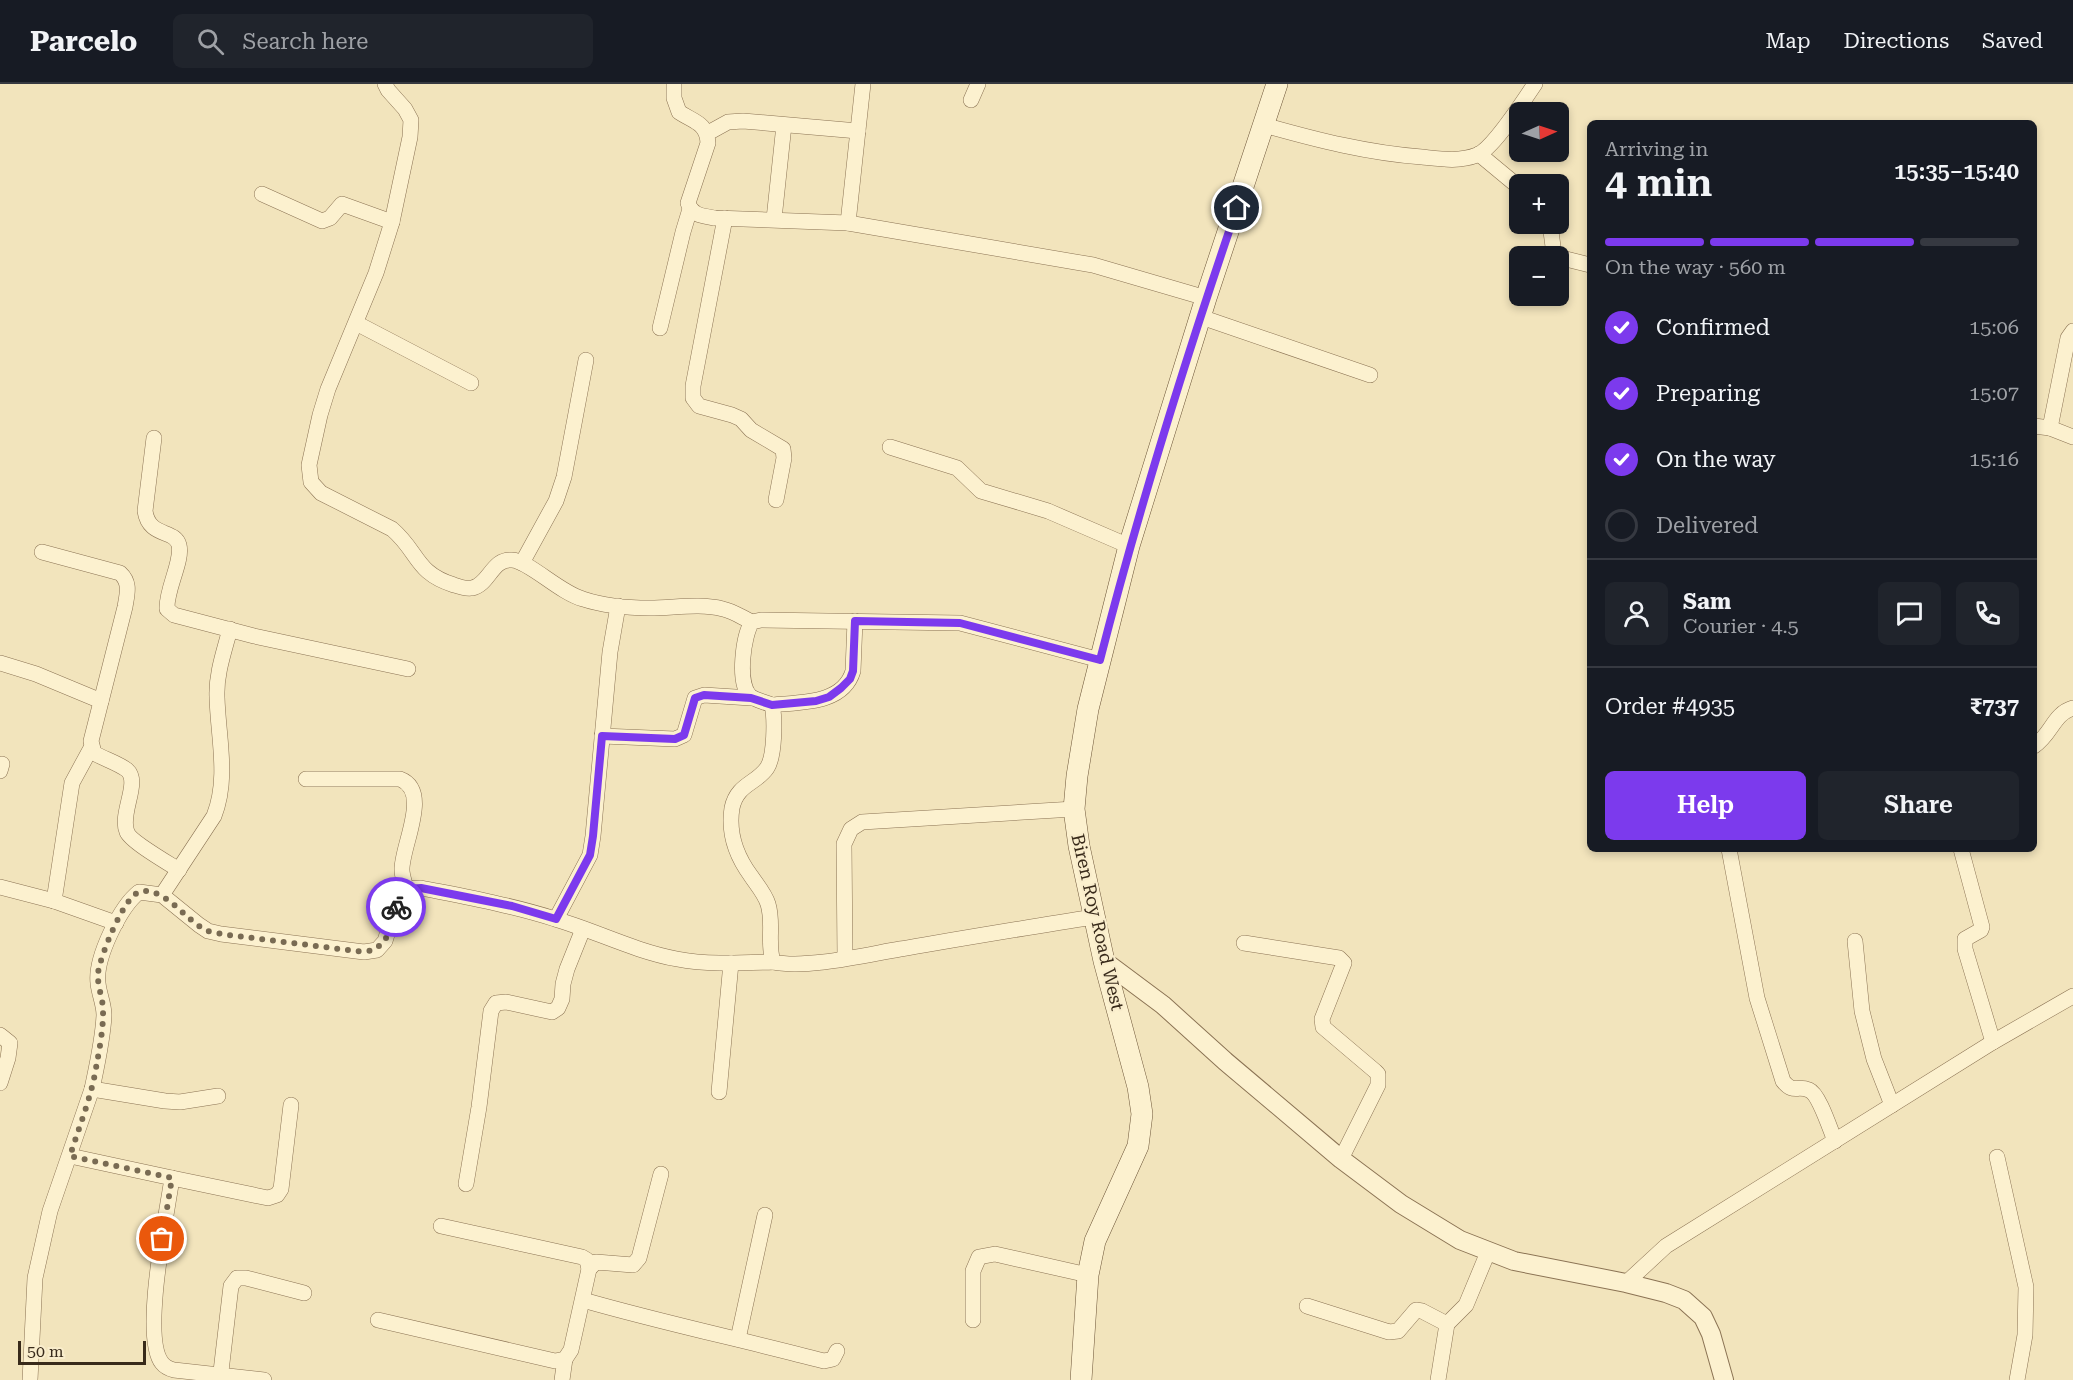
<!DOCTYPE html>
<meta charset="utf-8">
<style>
body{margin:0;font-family:"Roboto Serif",serif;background:#20242c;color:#f1f3f6;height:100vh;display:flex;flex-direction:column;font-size:22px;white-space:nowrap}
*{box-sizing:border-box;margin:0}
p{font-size:20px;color:#9ea1a6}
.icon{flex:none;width:33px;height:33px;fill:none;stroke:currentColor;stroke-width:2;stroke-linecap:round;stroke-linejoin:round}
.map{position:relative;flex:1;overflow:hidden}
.sheet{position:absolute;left:1587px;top:36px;width:450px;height:732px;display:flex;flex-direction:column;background:#171b24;border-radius:9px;box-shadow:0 3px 9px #0003}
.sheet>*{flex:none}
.needle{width:39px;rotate:87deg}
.controls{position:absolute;left:1509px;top:18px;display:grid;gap:12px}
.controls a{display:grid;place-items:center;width:60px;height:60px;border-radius:9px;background:#171b24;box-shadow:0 3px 9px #0003;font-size:30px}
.scale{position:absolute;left:18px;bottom:15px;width:128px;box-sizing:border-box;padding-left:6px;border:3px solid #382a1a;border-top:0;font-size:16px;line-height:21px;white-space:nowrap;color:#382a1a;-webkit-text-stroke:4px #f9edcc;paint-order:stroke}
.pin{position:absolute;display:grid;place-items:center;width:51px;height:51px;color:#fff;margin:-26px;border:3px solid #fff;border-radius:50%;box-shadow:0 2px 6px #0007}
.courier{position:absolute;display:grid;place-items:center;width:60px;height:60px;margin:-30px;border:4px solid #7c3aed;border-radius:50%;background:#fff;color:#222;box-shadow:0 2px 8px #0007}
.head em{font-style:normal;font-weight:600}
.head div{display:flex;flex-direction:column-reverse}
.head{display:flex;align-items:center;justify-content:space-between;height:102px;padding:0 18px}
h1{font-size:39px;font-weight:600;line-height:45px}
.bar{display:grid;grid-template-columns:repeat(4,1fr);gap:9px 6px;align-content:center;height:72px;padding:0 18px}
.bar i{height:8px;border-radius:4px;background:#363941}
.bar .current{background:#7c3aed}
.bar p{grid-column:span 4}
.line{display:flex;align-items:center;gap:15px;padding:0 18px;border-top:2px solid #363941}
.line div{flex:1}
.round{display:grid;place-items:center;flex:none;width:63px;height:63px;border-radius:9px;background:#20242c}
ol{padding:0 18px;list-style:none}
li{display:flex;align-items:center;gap:18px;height:66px}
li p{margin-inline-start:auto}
li .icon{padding:6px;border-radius:50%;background:#7c3aed;color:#fff;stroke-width:4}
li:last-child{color:#9ea1a6}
li i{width:33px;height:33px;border:3px solid #363941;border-radius:50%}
.primary-button{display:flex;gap:12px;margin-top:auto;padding:12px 18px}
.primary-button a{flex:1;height:69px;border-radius:9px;background:#7c3aed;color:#fff;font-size:24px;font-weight:600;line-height:69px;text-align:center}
.primary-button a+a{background:#20242c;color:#f1f3f6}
header{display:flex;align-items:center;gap:36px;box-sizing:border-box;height:84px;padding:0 30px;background:#171b24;border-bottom:2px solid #363941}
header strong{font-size:28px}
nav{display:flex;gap:33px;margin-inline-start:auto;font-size:21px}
.search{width:420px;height:54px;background:#20242c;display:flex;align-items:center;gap:15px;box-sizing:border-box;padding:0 21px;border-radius:9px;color:#9ea1a6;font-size:22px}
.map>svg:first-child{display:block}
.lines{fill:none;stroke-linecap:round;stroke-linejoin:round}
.minor-casing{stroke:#8b7354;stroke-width:16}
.tertiary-casing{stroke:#8b7354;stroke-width:20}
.secondary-casing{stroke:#6c5437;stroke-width:22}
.minor{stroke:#fcf1cf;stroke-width:15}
.tertiary{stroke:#fcf1cf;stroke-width:18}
.secondary{stroke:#fcf1cf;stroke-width:21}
.done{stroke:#796b53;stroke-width:6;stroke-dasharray:0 10.8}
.route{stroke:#7c3aed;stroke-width:8}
.labels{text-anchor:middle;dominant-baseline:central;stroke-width:4.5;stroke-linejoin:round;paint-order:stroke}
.street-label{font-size:18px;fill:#382a1a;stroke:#f9edcc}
</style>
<header>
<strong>Parcelo</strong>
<div class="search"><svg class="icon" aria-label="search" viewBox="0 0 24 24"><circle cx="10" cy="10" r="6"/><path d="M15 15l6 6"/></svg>Search here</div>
<nav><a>Map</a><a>Directions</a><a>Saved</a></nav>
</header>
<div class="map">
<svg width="2073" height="1296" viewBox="0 0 2073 1296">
<rect width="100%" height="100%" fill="#f2e4bc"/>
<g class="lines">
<g class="minor-casing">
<g id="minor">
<path d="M385 0 388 6 405 25 411 36 410 53 392 138 376 189 328 305 320 331 309 381 311 398 321 409 392 445C419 468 415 489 454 501 460 503 467 505 472 504 489 501 492 474 512 476 529 477 560 509 583 515 604 522 628 524 650 524 675 524 699 519 723 525 733 527 743 534 752 538"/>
<path d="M674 0V14L679 28C694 38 707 39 708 59L688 119C692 132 704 132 715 134L848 139 1093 181 1206 214"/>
<path d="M971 16 978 0"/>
<path d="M1264 41C1317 56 1368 69 1422 73 1441 75 1459 78 1477 71 1494 64 1523 17 1535 0"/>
<path d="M708 49 728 38 743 37 858 47"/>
<path d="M1479 70 1520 104"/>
<path d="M262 110 322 137 330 134 342 120 392 138"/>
<path d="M725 134 693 302V314L699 322 732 331 741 335 751 346 783 365 784 374 776 416"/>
<path d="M774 135 784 41"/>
<path d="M848 139 863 0"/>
<path d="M1550 140 1554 170 1557 172"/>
<path d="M1558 173 1590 181"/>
<path d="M1201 233 1370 291"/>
<path d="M356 239 471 299"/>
<path d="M660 244 683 148 690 125"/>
<path d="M2034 342 2050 344 2068 254 2073 247"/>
<path d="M2050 344 2073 353"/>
<path d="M154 354 145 427C149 454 175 445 179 461 183 477 166 505 167 525L174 531 254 552 408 585"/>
<path d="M890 363 957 384 981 407 1048 427 1129 462"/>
<path d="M42 468 120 489C131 499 127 510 125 523L91 657 94 669C104 675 118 679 127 686 141 698 119 730 127 748 130 757 168 779 179 786"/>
<path d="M522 479 556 417 564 393 586 276"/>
<path d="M0 579 36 590 101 617"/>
<path d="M772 621C799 618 843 621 853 587L855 537"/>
<path d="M602 652 675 655 684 651 695 614 704 611 751 614"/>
<path d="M2034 662C2052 650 2053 630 2073 624"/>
<path d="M0 687 2 680"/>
<path d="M306 695H400C432 707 401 763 402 786 402 792 405 799 406 805"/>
<path d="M1729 765 1757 914 1783 997C1793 1010 1797 1001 1809 1006 1819 1010 1830 1045 1835 1057"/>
<path d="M1961 765 1982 843 1981 846 1965 855V865L1993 958"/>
<path d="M0 803 54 817 116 839"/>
<path d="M162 811 214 732C229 694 218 653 217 613 216 590 224 568 230 545"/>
<path d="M54 817 72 699 91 664"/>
<path d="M1094 833C1029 843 965 854 900 865 865 871 807 885 773 878 767 859 774 839 768 820 765 810 757 801 751 792 737 773 728 749 732 724 737 700 756 700 767 684 775 672 775 634 772 621 765 618 755 616 750 612 737 599 743 552 752 538L761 536 960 539 1100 576"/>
<path d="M556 835 590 771 593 752 610 568 618 522"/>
<path d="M1855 857 1862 927 1874 975 1892 1021"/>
<path d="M1244 859 1339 874 1344 879 1322 935 1323 943 1375 987 1378 990V1001L1341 1075"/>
<path d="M845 874 844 760 851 745 862 738 1074 725"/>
<path d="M0 951 10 959 8 974 0 999"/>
<path d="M92 1005 165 1017 180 1018 218 1012"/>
<path d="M719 1008 731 879"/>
<path d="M70 1072 172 1094C167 1130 141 1253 162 1279 165 1283 170 1285 174 1286L264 1296"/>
<path d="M1997 1073 2026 1203 2025 1251 2017 1296"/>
<path d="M172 1094 268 1114 277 1111 281 1105 291 1021"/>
<path d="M466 1100 479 1023 491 927 496 919 506 918 552 928 558 924 562 915 563 900 567 885 583 845"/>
<path d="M589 1185 596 1178 633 1181 639 1174 661 1090"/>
<path d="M1626 1199 1666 1162 1993 958 2073 912"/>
<path d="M583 1216C663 1239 744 1256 824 1277L833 1275 837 1267"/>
<path d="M1307 1222 1389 1248 1398 1247 1416 1226 1422 1227 1447 1240"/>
<path d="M378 1236 555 1277 565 1275 571 1266 589 1185 587 1176 582 1173 441 1142"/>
<path d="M973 1236V1187L979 1173 995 1170 1088 1191"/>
<path d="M738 1255 765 1131"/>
<path d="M30 1296 35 1194 50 1127 92 1005C97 981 103 955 104 931 104 920 99 910 98 899 95 874 120 823 139 808L162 811 199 841 208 847 221 850 364 868 377 866 385 857 398 815 406 805 421 804C466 813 511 821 555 835 596 847 634 867 677 875 708 881 741 879 773 878"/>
<path d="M220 1296 231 1202 237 1194H246L304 1209"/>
<path d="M562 1296 565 1275"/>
<path d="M1438 1296 1447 1240 1466 1221 1488 1168"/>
</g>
</g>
<g class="tertiary-casing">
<path id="tertiary" d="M1104 877 1163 921 1225 977 1341 1075 1401 1120 1460 1156 1514 1177 1626 1199 1666 1209 1684 1216 1703 1233 1711 1250 1724 1296"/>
</g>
<g class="secondary-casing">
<path id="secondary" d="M1081 1296 1088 1191 1095 1157 1138 1062 1142 1030 1138 1003 1104 877 1079 762 1074 725 1077 692 1088 625 1129 462 1206 214 1277 0"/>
</g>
<use href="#minor" class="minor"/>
<use href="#tertiary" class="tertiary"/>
<use href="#secondary" class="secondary"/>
</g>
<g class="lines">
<path class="done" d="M162 1155 172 1094 70 1072C79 1043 91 1014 96 984 99 967 103 948 103 930 104 916 97 903 98 889 100 873 125 808 142 807 169 806 185 837 208 847 212 848 217 849 221 850L364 868C390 863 389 845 396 823"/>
<path class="route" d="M396 823 398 815 406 805 421 804 512 822 556 835 590 771 593 752 602 652 675 655 684 651 695 614 704 611 751 614 772 621 816 617 829 613 841 604 850 595 853 587 855 537 960 539 1100 576C1139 424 1186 273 1237 124"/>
</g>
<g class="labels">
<g class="street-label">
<text transform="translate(1098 838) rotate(77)">Biren Roy Road West</text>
</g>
</g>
</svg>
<div class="controls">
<a><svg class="needle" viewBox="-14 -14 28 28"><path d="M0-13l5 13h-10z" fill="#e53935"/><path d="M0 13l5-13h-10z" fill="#9ea1a6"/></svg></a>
<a>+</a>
<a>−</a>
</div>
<div class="scale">50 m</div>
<div class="pin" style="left:162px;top:1155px;background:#ea580c"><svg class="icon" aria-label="bag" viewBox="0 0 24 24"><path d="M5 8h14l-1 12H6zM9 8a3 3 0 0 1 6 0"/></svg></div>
<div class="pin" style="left:1237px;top:124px;background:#1f2937"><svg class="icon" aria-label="home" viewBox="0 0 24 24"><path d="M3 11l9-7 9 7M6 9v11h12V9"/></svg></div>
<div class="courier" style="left:396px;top:823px"><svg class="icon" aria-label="bike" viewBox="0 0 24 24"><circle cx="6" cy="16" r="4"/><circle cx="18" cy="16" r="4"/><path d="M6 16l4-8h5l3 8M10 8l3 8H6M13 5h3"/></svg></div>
<section class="sheet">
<div class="head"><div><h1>4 min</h1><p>Arriving in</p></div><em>15:35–15:40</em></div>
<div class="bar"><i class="current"></i><i class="current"></i><i class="current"></i><i></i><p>On the way · 560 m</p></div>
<ol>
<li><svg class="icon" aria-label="check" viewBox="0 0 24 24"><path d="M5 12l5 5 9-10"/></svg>Confirmed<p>15:06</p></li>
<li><svg class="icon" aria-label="check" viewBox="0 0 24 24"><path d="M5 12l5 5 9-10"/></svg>Preparing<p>15:07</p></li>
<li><svg class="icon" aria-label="check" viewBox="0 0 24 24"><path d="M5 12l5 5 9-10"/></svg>On the way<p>15:16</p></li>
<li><i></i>Delivered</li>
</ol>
<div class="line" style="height:108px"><a class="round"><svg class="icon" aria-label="person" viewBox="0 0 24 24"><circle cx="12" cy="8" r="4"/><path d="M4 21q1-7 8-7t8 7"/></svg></a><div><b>Sam</b><p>Courier · 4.5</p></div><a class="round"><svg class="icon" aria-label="chat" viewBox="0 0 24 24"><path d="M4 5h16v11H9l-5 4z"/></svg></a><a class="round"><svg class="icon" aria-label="phone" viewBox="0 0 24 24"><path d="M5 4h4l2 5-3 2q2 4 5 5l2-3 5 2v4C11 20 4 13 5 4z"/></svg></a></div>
<div class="line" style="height:78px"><div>Order #4935</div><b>₹737</b></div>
<div class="primary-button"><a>Help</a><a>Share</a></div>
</section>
</div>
